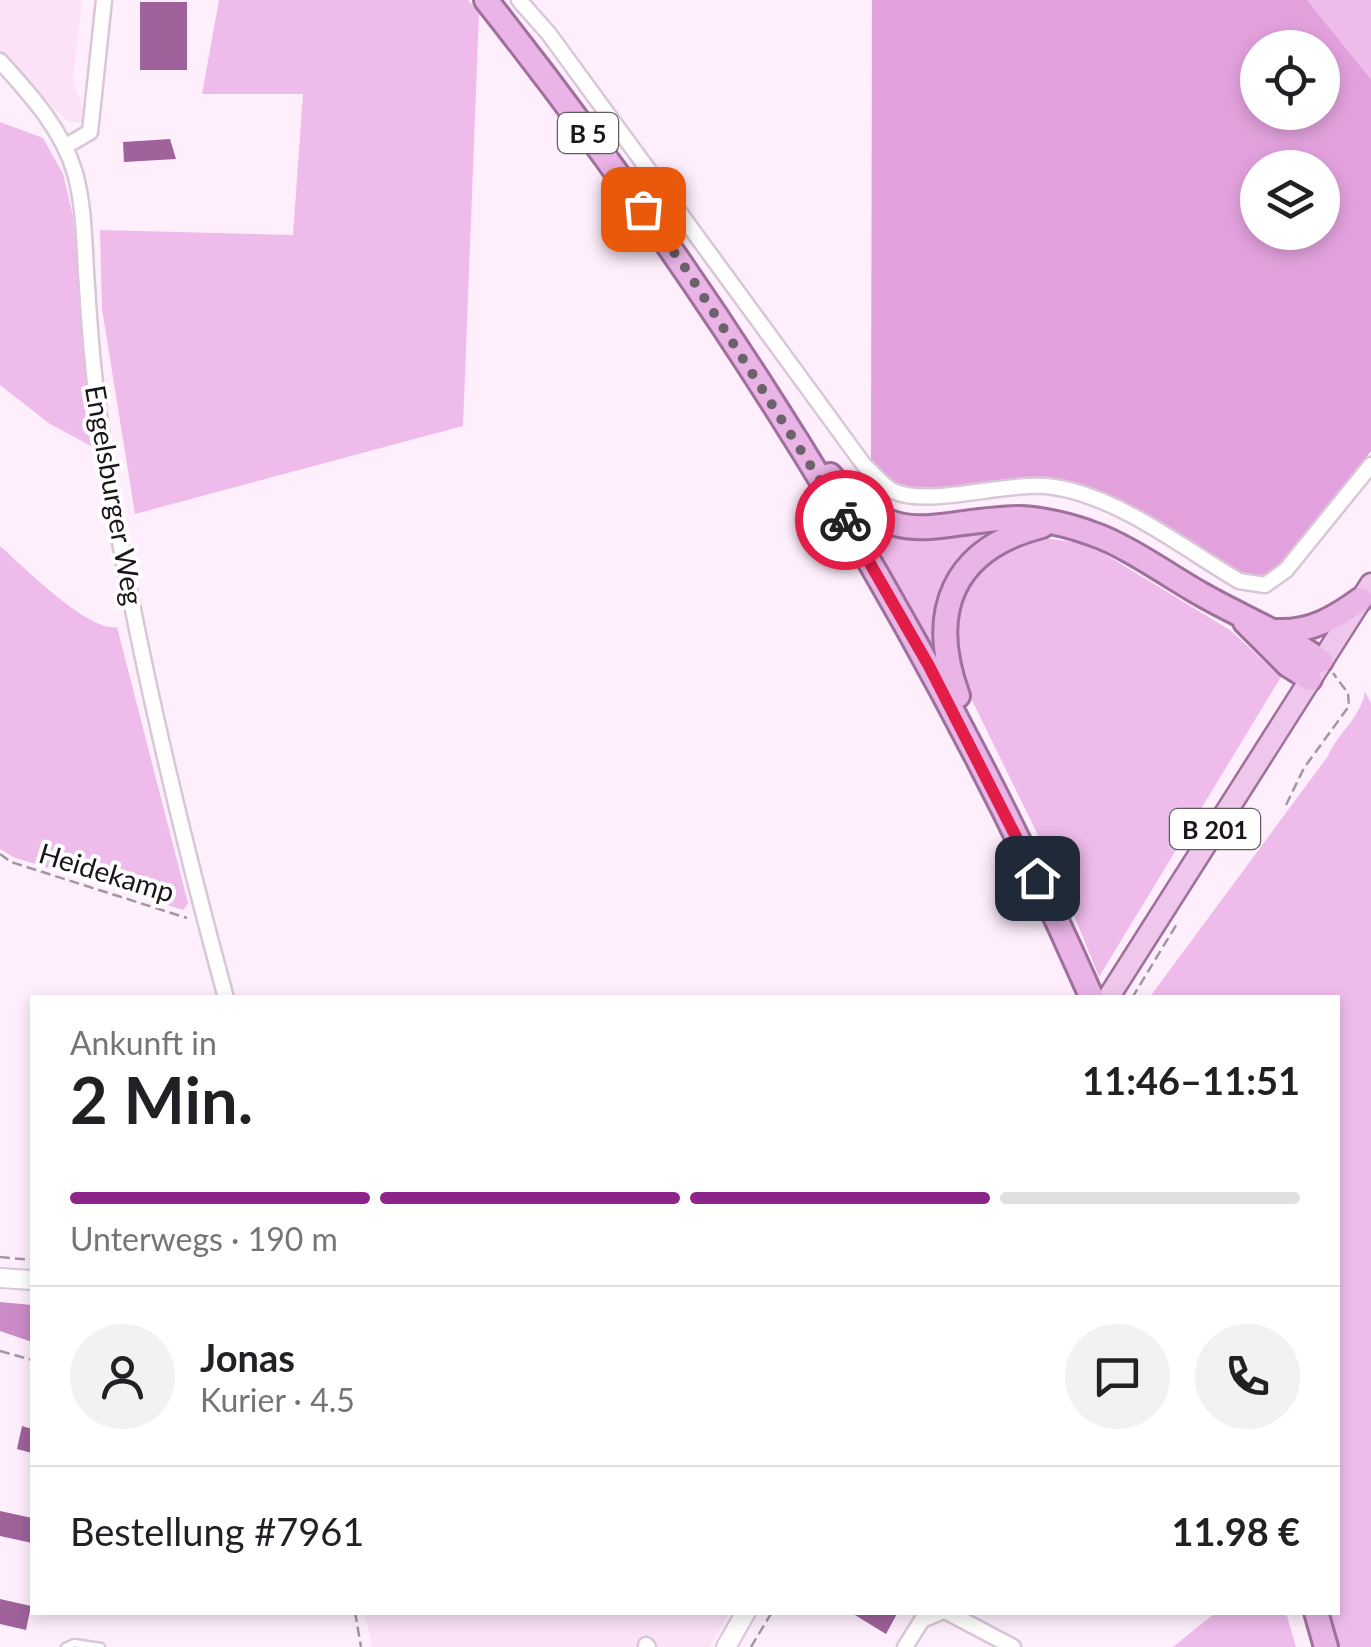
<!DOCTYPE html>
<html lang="de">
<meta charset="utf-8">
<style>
body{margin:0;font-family:Lato,sans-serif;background:#f2f2f2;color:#202124;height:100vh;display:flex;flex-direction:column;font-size:38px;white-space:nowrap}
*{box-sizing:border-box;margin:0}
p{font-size:32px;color:#757577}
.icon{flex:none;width:55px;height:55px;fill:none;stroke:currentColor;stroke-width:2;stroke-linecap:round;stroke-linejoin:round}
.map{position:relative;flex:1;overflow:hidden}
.drawer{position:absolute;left:30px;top:995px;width:1310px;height:620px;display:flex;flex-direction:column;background:#fff;border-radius:0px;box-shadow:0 5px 15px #0003}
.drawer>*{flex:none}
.buttons{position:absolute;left:1240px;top:30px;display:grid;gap:20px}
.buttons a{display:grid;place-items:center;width:100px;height:100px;border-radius:50%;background:#fff;box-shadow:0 5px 15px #0003;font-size:50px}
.pin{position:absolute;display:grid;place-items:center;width:85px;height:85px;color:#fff;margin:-42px;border-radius:20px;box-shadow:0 5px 15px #0006}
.courier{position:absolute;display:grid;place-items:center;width:100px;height:100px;margin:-50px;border:8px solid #e11d48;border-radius:50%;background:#fff;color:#222;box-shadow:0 2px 12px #0007}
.headline em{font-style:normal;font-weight:700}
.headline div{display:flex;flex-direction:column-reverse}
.headline{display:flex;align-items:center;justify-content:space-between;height:170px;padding:0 40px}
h1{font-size:65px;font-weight:700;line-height:75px}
.bar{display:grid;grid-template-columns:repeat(4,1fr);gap:15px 10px;align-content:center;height:120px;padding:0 40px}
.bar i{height:12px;border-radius:8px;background:#e0e0e0}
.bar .on{background:#8c2489}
.bar p{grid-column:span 4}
.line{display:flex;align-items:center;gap:25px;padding:0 40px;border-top:2px solid #e0e0e0}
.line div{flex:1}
.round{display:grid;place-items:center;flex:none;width:105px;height:105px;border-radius:52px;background:#f2f2f2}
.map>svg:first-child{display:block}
.built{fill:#fbe2f9}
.green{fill:#efbbeb}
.forest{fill:#e2a1dd;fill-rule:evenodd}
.water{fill:#cb8bc6}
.building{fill:#9f629b}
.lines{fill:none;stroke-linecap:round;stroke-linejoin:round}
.service-casing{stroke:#d9c6d7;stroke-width:11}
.minor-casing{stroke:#d9c6d7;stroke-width:19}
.tertiary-casing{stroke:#d9c6d7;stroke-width:22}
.primary-casing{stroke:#9e709b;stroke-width:25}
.trunk-casing{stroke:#9e709b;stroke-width:28}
.path{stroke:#a296a1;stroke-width:2.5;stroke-dasharray:10 5;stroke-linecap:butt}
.service{stroke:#fff;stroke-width:6}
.minor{stroke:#fff;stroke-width:14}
.tertiary{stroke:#fff;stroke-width:18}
.primary{stroke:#efc7ec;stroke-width:20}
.trunk{stroke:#eab4e6;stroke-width:22}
.done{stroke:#6b626b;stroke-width:10;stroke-dasharray:0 18}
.route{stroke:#e11d48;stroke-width:12}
.labels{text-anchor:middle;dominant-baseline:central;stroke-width:8;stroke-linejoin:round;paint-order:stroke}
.shield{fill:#fff;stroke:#605c60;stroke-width:2.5}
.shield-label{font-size:25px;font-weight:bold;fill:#1c161c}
.street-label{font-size:28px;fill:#1c161c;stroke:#fff}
</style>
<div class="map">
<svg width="1371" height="1647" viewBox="0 0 1371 1647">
<rect width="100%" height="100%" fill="#ffeffd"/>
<g class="built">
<path d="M0 0H82L73 82 86 117 84 123 69 122 0 56Z"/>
<path d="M365 1613H729L710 1647H372Z"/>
</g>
<g class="green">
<path d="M219 0H468L479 13 463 426 135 514 102 309 100 230 293 235 303 94H202Z"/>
<path d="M1307 0H1371V79Z"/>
<path d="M0 122 43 138 63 174 73 216 93 447 50 424 0 385Z"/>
<path d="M847 507 885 530 1019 525C943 566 929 579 939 668Z"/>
<path d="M1043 538 1088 544 1230 630 1281 677 1099 977 1059 878 965 686 955 622 966 591 988 562Z"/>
<path d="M0 546C23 566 88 632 117 627L188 903 183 910 13 857 0 849Z"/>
<path d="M1365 692 1371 703V1647H1337L1326 1613 1338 1612V998H1149L1328 756C1338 732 1360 719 1365 692Z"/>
<path d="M1215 1613H1286L1296 1647H1173Z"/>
</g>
<path class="forest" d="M872 0H1307L1371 79V451L1281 567 1263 579 1243 575C1172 534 1099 475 1013 479 981 481 921 502 893 483 885 477 878 468 871 461ZM1258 48H1322V112H1258ZM1258 168H1322V232H1258Z"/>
<path class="water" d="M0 1302 32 1305V1342L0 1331Z"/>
<g class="building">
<rect x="140" y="2" width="47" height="68"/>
<path d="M170 139 176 159 124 162 123 142Z"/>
<path d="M22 1426 32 1429V1453L17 1449Z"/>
<path d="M0 1511 32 1518V1543L0 1536Z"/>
<path d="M0 1599 31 1606 26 1630 0 1624Z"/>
<path d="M850 1612H898L886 1634Z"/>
</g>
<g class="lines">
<g class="service-casing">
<path id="service" d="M65 1647 74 1643 101 1647"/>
</g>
<g class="minor-casing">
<g id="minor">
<path d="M519 0 549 34 864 465C873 473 883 486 893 491 931 508 1008 480 1054 487 1119 497 1183 548 1239 581L1265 585 1286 570 1371 465"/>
<path d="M0 61C30 94 62 129 75 173 85 209 84 248 87 286 90 336 94 386 102 436 131 623 176 815 226 998"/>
<path d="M66 146 90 132 104 0"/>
<path d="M947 1612 1013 1647"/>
<path d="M646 1645 648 1647"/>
<path d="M905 1647 922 1620 941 1612"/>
</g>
</g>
<g class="tertiary-casing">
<g id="tertiary">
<path d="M0 1278 32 1280"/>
<path d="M726 1647 746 1612"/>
</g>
</g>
<g class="primary-casing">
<path id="primary" d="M1108 998 1371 584"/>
</g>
<g class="trunk-casing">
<g id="trunk">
<path d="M486 0C728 306 934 640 1092 998"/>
<path d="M830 475C898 555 931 520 1018 518 1040 518 1072 526 1093 534 1124 544 1171 577 1201 594 1241 617 1283 633 1321 661"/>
<path d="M1245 622 1288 665 1310 679"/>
<path d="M1278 631C1311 632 1335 618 1361 599"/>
<path d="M958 696C927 612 952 549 1042 526"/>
<path d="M1316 1612 1326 1647"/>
</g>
</g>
<g class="path">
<path d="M1286 805 1304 768 1349 706 1348 693 1333 673"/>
<path d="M0 854 11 862 187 918"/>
<path d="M1132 998 1178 922"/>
<path d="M0 1257 32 1260"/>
<path d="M0 1351 32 1360"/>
<path d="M355 1612 361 1647"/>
<path d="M751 1647 772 1612"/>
</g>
<use href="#service" class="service"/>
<use href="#minor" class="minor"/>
<use href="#tertiary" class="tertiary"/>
<use href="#primary" class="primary"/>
<use href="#trunk" class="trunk"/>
</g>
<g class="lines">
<path class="done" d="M643 209 686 269 845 520"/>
<path class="route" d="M845 520 929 666 1037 878"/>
</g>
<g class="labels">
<g class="shield">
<rect x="558" y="113" width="60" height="40" rx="8"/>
<rect x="1170" y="809" width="90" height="40" rx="8"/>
</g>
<g class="shield-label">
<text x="588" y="133">B 5</text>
<text x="1215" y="829">B 201</text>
</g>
<g class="street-label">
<text transform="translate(115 495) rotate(80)">Engelsburger Weg</text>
<text transform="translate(107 872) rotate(17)">Heidekamp</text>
</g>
</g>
</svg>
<div class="buttons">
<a><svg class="icon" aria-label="locate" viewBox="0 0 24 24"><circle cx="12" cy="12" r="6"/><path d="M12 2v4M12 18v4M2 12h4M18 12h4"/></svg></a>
<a><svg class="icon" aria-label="layers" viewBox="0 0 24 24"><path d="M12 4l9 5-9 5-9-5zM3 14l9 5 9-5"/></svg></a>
</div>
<div class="pin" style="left:643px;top:209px;background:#ea580c"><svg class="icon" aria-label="bag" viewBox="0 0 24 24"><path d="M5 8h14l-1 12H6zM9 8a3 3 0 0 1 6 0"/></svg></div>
<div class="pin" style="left:1037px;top:878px;background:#1f2937"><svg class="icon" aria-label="home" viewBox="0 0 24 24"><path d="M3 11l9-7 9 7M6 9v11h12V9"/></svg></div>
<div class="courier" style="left:845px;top:520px"><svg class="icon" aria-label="bike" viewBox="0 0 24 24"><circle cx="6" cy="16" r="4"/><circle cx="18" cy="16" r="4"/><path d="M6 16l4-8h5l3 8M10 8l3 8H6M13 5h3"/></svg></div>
<section class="drawer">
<div class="headline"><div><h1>2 Min.</h1><p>Ankunft in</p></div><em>11:46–11:51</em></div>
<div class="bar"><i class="on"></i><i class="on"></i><i class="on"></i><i></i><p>Unterwegs · 190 m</p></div>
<div class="line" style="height:180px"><a class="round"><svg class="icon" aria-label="person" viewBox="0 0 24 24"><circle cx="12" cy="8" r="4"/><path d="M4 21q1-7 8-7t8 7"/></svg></a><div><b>Jonas</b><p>Kurier · 4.5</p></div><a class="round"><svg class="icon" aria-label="chat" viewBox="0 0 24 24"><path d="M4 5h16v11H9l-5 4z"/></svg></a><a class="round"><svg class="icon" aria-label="phone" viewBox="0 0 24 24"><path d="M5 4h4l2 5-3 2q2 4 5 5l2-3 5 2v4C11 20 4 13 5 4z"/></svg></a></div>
<div class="line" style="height:130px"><div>Bestellung #7961</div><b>11.98 €</b></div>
</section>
</div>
